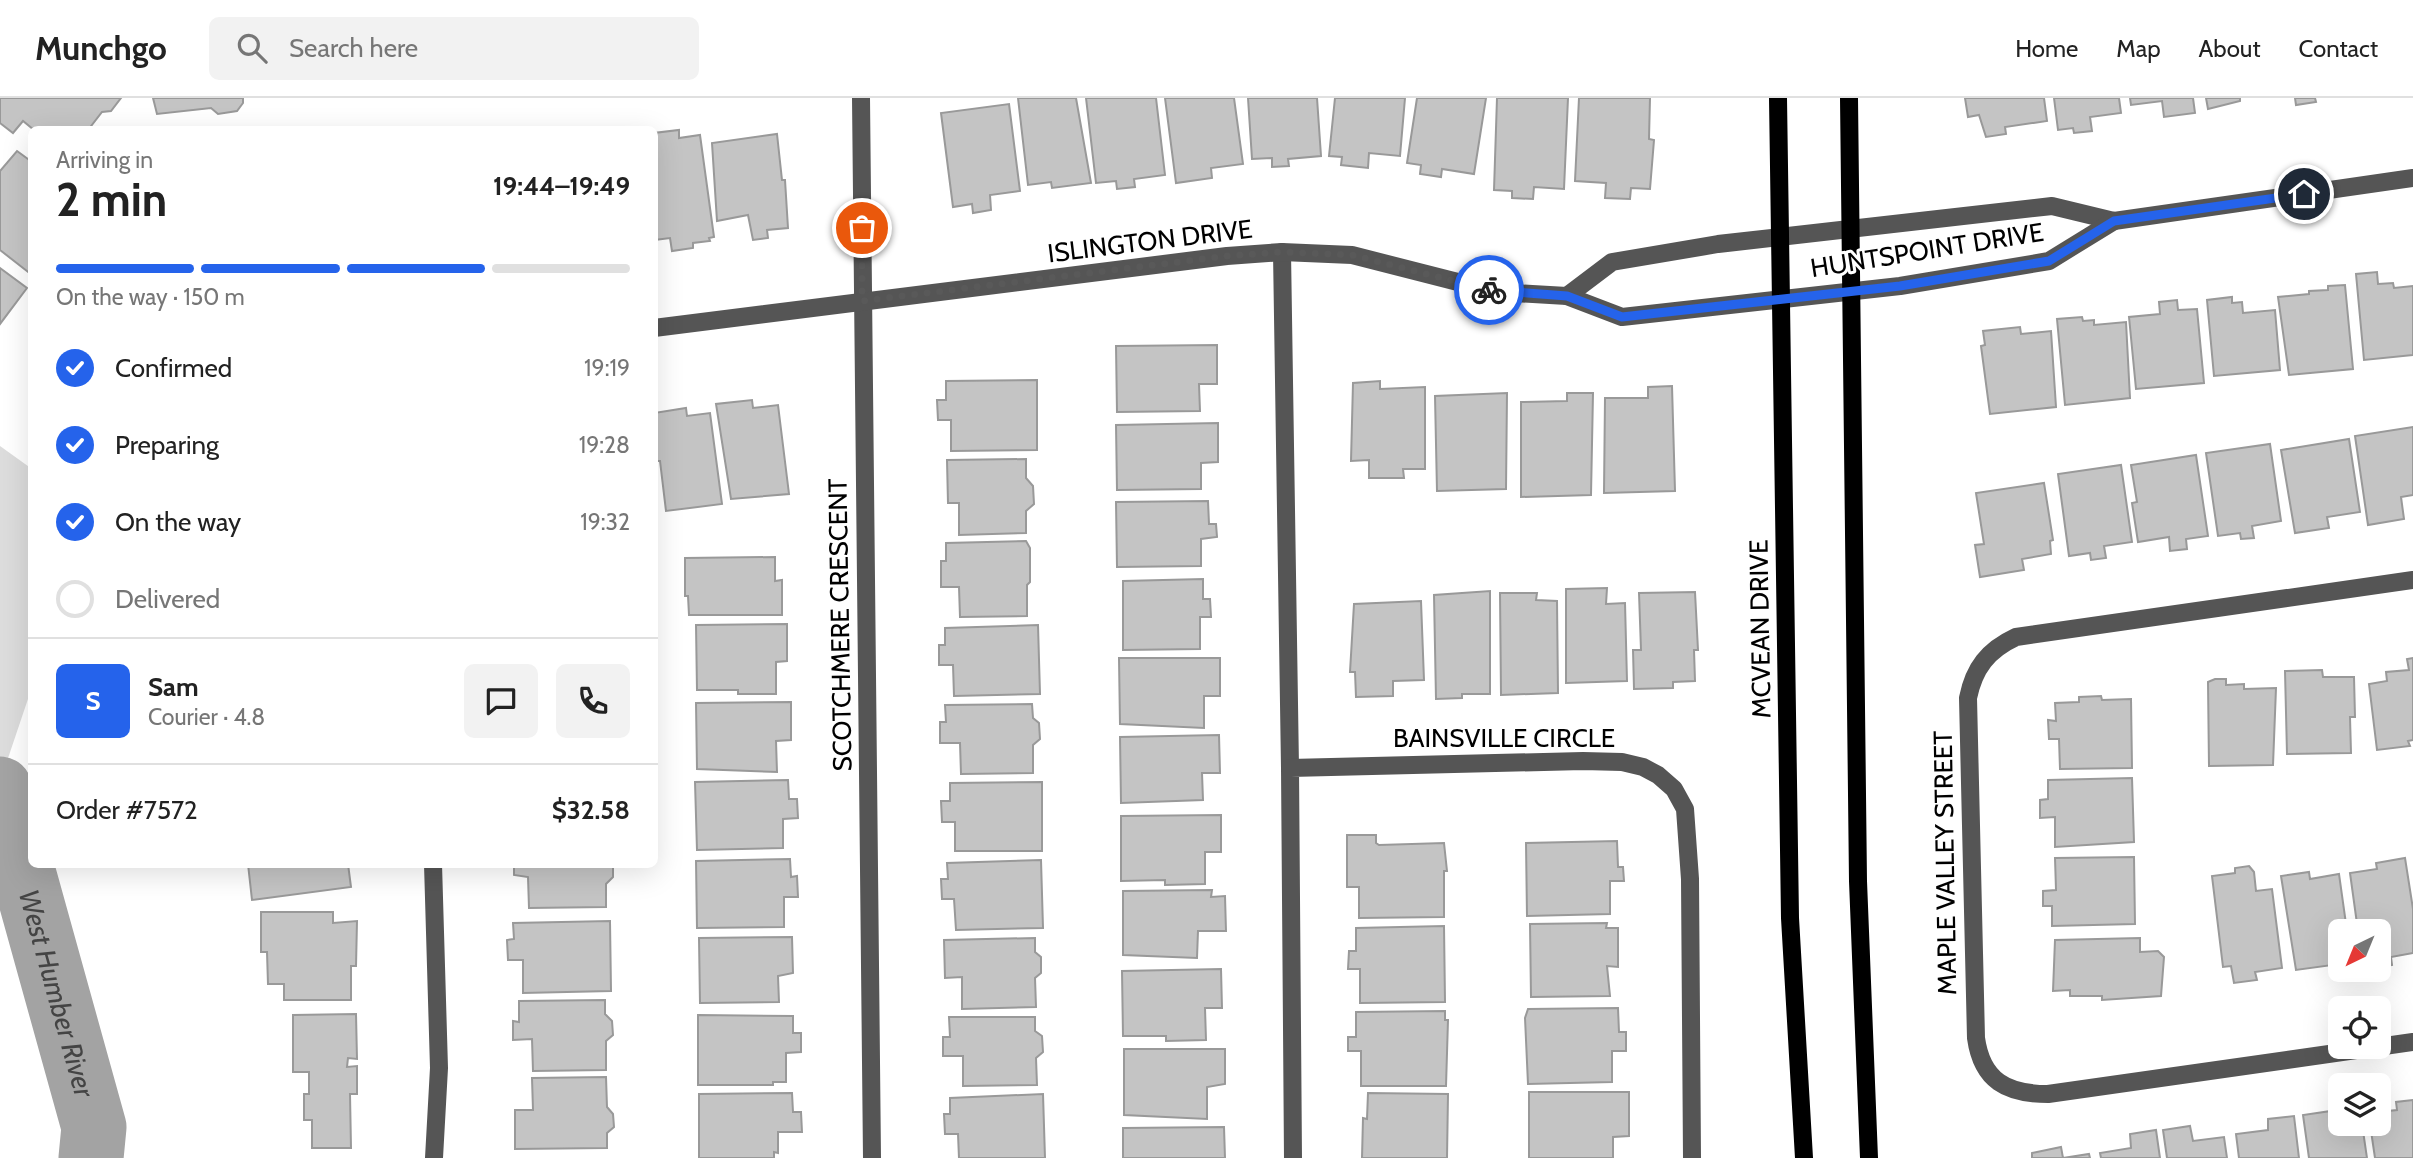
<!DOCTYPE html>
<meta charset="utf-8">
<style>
body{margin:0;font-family:Cabin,sans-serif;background:#f2f2f2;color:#222;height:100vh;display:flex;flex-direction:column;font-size:26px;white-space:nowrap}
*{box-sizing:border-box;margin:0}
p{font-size:23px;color:#767676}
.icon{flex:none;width:38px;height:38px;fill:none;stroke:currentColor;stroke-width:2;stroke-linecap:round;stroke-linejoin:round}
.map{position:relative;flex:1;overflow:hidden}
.details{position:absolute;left:28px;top:28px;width:630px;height:742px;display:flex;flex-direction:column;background:#fff;border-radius:10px;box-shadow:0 7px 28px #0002}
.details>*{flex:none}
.needle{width:46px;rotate:223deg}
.buttons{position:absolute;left:2328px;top:821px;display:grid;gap:14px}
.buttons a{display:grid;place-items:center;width:63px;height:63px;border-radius:10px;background:#fff;box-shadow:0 7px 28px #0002;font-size:35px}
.pin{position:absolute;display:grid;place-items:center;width:60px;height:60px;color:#fff;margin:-30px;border:4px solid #fff;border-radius:50%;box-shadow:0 2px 7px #0007}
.courier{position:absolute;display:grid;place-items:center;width:70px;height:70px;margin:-35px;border:5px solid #2563eb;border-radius:50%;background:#fff;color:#222;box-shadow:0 2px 9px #0007}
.headline em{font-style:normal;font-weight:700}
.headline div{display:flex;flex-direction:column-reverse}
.headline{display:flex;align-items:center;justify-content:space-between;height:119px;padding:0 28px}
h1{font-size:46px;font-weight:700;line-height:52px}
.bar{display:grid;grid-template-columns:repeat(4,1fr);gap:10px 7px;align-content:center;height:84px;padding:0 28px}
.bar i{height:9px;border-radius:5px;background:#e0e0e0}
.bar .active{background:#2563eb}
.bar p{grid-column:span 4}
.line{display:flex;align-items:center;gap:18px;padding:0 28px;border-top:2px solid #e0e0e0}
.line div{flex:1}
.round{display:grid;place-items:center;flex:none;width:74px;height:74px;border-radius:10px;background:#f2f2f2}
ol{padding:0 28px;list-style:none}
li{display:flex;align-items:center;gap:21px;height:77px}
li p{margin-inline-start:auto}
li .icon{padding:7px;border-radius:50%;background:#2563eb;color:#fff;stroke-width:4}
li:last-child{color:#767676}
li i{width:38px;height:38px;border:4px solid #e0e0e0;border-radius:50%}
header{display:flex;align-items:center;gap:42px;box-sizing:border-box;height:98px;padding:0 35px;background:#fff;border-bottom:2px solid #e0e0e0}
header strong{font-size:33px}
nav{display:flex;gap:38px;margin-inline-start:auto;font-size:24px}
.search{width:490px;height:63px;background:#f2f2f2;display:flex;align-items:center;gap:18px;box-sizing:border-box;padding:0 24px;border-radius:10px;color:#767676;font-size:26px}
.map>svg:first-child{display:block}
.green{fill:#dcdcdc}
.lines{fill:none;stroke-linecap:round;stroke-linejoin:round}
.river{stroke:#a3a3a3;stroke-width:65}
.building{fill:#c4c4c4;stroke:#999;stroke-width:2}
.minor{stroke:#555;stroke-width:18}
.major{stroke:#000;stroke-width:18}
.done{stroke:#595959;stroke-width:7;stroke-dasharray:0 12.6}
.route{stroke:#2563eb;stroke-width:9}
.labels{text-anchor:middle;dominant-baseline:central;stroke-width:6;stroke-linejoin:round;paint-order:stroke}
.street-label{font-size:26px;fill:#000;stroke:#fff}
.water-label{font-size:28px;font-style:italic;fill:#444;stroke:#fff}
</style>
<header>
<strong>Munchgo</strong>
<div class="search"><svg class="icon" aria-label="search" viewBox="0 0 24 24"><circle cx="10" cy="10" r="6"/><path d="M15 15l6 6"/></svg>Search here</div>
<nav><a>Home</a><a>Map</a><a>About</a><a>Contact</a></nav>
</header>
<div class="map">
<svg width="2413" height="1060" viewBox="0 0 2413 1060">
<rect width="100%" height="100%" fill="#fff"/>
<path class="green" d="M0 348 32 371 31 592 0 684Z"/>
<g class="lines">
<path class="river" id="s1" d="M0 691 94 1029 91 1060"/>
</g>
<g class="building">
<path d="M0 0H121L111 13 102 14 88 32H34L23 23 13 35 0 25Z"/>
<path d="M153 0H243V5L237 13 218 16 211 10 157 16Z"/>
<path d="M1018 0H1076L1091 85 1052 90 1051 84 1028 87Z"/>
<path d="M1086 0H1156L1165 77 1134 81 1135 89 1117 91 1116 83 1096 85Z"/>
<path d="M1165 0H1234L1243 66 1211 70 1212 80 1176 85Z"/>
<path d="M1248 0H1317L1321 58 1288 61 1289 68 1272 69V60L1252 61Z"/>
<path d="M1335 0H1405L1400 58 1369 55 1368 70 1341 67 1342 59 1329 58Z"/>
<path d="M1417 0H1486L1474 76 1442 71 1441 79 1420 76 1421 67 1407 65Z"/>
<path d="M1497 0H1568L1564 91 1534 89 1533 101 1512 100V93L1494 92Z"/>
<path d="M1579 0H1650L1649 41 1654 42 1650 91 1631 90 1630 101 1605 100 1606 85 1575 83Z"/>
<path d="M1965 0H2044L2047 23 2005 29 2006 36 1986 39 1979 17 1968 19Z"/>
<path d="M2054 0H2119L2121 15 2090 19 2092 33 2074 35 2073 30 2058 32Z"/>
<path d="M2130 0H2193L2195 15 2164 19 2162 3 2131 7Z"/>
<path d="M2206 0H2240V3L2208 11Z"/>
<path d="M2295 0H2315L2316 4 2296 7Z"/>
<path d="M1009 6 1020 93 990 97 991 112 973 115 972 106 953 109 941 15Z"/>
<path d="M679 32V40L700 37 714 139 709 140 710 143 693 145V150L672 153 670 140 654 142V35Z"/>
<path d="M777 36 782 82H785L788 130 767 132 768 140 753 142 748 117 717 123 712 45Z"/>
<path d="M17 53 32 64V177L0 152V73Z"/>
<path d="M0 170 27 190 0 226Z"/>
<path d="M2377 174 2378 186 2393 185 2394 190 2413 188V257L2364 262 2356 176Z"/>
<path d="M2345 187 2353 271 2289 277 2278 199 2309 196V193L2328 192V188Z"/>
<path d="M2232 199V205L2242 204 2243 215 2275 212 2280 272 2214 278 2207 202Z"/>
<path d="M2177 202 2178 212 2197 211 2204 285 2136 291 2129 219 2160 216 2159 204Z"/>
<path d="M2082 219 2083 223 2094 222V227L2126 224 2130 300 2065 307 2057 221Z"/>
<path d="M2020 229 2021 236 2051 233 2056 309 1990 316 1981 248 1985 247 1983 233Z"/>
<path d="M1217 247V286H1199L1200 313 1117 314 1116 248Z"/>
<path d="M1037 282V352L951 353V322H938L937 302H946V283Z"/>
<path d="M1380 283V291L1425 289V371H1403L1404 380H1369V362L1351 363 1353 285Z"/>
<path d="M1672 288 1675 393 1604 395 1605 300H1648V289Z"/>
<path d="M1507 295 1506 391 1437 393 1435 298Z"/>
<path d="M1567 295H1593L1591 397 1521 399V304L1567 303Z"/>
<path d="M752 302 753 310 778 307 789 396 731 401 716 306Z"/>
<path d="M686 310 687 318 710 315 722 406 666 413 660 363H656L654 349V315Z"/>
<path d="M1218 325V364L1201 365V391L1117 392 1116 327Z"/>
<path d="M2413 329V397L2401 399 2404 421 2368 427 2355 338Z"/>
<path d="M2349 341 2360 414 2327 419 2329 430 2295 435 2281 352Z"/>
<path d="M2270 346 2281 423 2252 428 2254 440 2241 441 2240 435 2218 438 2206 355Z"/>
<path d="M2196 357 2208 438 2186 441 2187 451 2170 453 2169 439 2138 444 2132 405 2137 404 2131 367Z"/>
<path d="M1026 361V380L1033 388 1034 406 1026 413V435L959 437V405H948L947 362Z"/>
<path d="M2121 367 2132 444 2104 448 2106 460 2091 462 2090 455 2069 458 2058 376Z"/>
<path d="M2044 385 2053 442 2050 443 2051 456 2022 461 2024 472 1980 479 1975 447 1984 446 1976 395Z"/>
<path d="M1208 403 1209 426H1216L1217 439 1201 441V468L1117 469 1116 404Z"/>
<path d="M1026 443 1030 450V484L1027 487V518L960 519 959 489H941V463H946V445Z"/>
<path d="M775 459V483L782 482V517H689L688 498H685V460Z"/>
<path d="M1203 481V501H1210L1211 519H1200V551L1123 552V483Z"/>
<path d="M1607 490 1606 506 1625 505 1627 583 1566 585V491Z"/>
<path d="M1490 493V596H1462V600L1436 601 1434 497Z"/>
<path d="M1695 494 1698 552H1694L1695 583 1673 584V590L1634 591 1633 552H1641L1639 495Z"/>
<path d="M1500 495H1537L1536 502 1557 503 1558 595 1501 597Z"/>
<path d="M1421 503 1424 582 1393 583V598L1356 599 1355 574H1350L1354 506Z"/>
<path d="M787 526V563L776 564V596H738V592H697L696 527Z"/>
<path d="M1038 527 1040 596 954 598 953 567H939V547H945V530Z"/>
<path d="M1119 560H1220V598H1204V630L1120 626Z"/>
<path d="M2413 560V642L2408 643 2410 648 2377 652 2369 586 2387 583 2386 574 2409 572 2407 561Z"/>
<path d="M2322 572 2323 579H2354L2355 619H2350L2351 655 2287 656 2285 573Z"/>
<path d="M2215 581H2226V587L2244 586V591L2276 590 2273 667 2209 668 2208 584Z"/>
<path d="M2101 598 2102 602 2131 601 2132 670 2060 671 2059 641H2049L2048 622 2056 623 2055 605 2079 604V599Z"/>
<path d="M791 604V642L776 643 777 674 697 671 696 605Z"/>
<path d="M1032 606 1033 620 1039 625 1040 641 1033 647V675L961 676 960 645H940V624H946L945 607Z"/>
<path d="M1219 637 1220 675H1202L1203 702 1121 705 1120 639Z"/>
<path d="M2132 680 2134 744 2055 749V719L2040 720V702L2048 701V682Z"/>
<path d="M788 682 789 701H797L798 720 783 721V750L697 752 695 684Z"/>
<path d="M1042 684V753H955V724H942L941 703H950V685Z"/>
<path d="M1221 717V754H1205V786L1165 787V782L1121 783V718Z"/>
<path d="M1347 737H1376V745L1379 747 1444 745 1447 773H1444V819L1359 820V789H1347Z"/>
<path d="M1617 743 1618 769H1623L1624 783H1610V816L1527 818 1526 745Z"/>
<path d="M2134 759 2135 826 2052 828V808H2043V793L2056 792 2055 760Z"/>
<path d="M2405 760 2413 811V855L2391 859 2392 867 2378 870V833H2358L2350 775 2377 771 2376 765Z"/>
<path d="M790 761 791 779 797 778 798 799H784V829L697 830 696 763Z"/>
<path d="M1041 762 1043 830 956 832 954 801H942L941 781H948L947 765Z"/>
<path d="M248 766H348L351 789 252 802Z"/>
<path d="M514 766H613V779L606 786V809L529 810 528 779 514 777Z"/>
<path d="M2249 768 2254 774 2256 793 2272 791 2282 870 2255 874 2257 882 2234 885 2231 868 2223 869 2212 778 2235 775V770Z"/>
<path d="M2309 774 2310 781 2339 776 2347 833H2340V866L2296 872 2281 778Z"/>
<path d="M1212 792 1211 799 1225 798 1226 833H1198L1197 860 1123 857V793Z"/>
<path d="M261 814H333V825L357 823 356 868H351V902H284V886H268L267 854H261Z"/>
<path d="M610 823 611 893 523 895V862H508L507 842 514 841 513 825Z"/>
<path d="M1607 825 1606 830H1618V869L1607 868 1610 898 1531 899 1530 826Z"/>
<path d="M1444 828 1445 904 1360 905V871H1348L1349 853H1356V830Z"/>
<path d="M792 839 793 875 778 878 779 904 700 905 699 840Z"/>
<path d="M1035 840V854L1041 859V875L1035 880 1036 909 962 911V879L945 880 944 842Z"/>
<path d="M2140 840V854L2158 853 2164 859 2161 898 2102 902V898H2070V892L2053 893 2055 842Z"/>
<path d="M1221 871 1222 910H1205L1206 942 1166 943V938H1123L1122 873Z"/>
<path d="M605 902V916L612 923 613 937 606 943V972L533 973 532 941 513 942V923L519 924V903Z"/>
<path d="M1618 910 1619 934H1626V953H1612V984L1528 986 1525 920 1528 911Z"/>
<path d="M1445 913V922H1448L1446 988H1361V953H1348V939H1356V914Z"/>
<path d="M356 916 357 961 348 960 347 969 357 968V996H350L351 1050H312V1022H304V996H309V974H293V917Z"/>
<path d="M698 917 793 918V935H801V954L786 955V984H773V987H698Z"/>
<path d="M949 919H1035V933L1042 938 1043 954 1036 960 1037 987 963 988V958H943V939H950Z"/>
<path d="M1124 951H1225V986L1207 989V1021L1124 1017Z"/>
<path d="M606 979 607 1009 613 1016 614 1029 607 1035V1050L515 1051V1012H533L532 980Z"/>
<path d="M1529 994H1629V1038L1613 1039V1060H1529Z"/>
<path d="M792 995 793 1014H801L802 1034H778V1055L774 1054V1060H699V996Z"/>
<path d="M1368 995 1448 996 1447 1060H1362L1363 1020 1367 1021Z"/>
<path d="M1043 996 1045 1060H959L958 1036H945L944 1016H950V1000Z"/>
<path d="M2413 1002V1060H2375L2370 1026H2378V1014L2397 1012 2396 1004Z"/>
<path d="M2331 1013 2333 1024 2362 1026 2367 1060H2309L2303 1017Z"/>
<path d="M2294 1018 2299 1060H2239L2236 1036 2268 1032V1021Z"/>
<path d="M2190 1028 2193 1043 2224 1039 2227 1060H2167L2163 1032Z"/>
<path d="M1224 1029 1225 1060H1123V1030Z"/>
<path d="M2156 1032 2160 1060H2101L2100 1055 2131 1050 2130 1036Z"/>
<path d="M2061 1049 2063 1060 2089 1056 2090 1060H2032V1055Z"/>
</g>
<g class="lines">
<g class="minor">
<path d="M861 0 872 1060"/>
<path d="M1282 154 1290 670"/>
<path d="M1567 198 1612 164 1718 146 2052 108 2114 123 2413 80"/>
<path d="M654 230 1227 158 1282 154 1352 157 1497 194 1567 198 1622 219 1900 188 2049 163 2114 123"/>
<path d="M2413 482 2016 539C1988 552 1974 570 1968 600L1976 940C1982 983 2007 996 2048 996L2413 944"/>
<path d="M433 766 439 970 434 1060"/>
<path d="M1293 1060 1290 670 1583 663 1622 664 1643 669 1658 677 1674 691 1685 711 1690 781 1692 1060"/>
</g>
<g class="major">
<path d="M1778 0 1790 820 1804 1060"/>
<path d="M1849 0 1858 783 1869 1060"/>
</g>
</g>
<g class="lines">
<path class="done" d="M862 130V203L1227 158 1282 154 1352 157 1489 192"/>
<path class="route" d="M1489 192 1567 198 1622 219 1900 188 2049 163 2114 123 2304 96"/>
</g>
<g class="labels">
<g class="street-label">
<text transform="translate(1150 143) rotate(-7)">ISLINGTON DRIVE</text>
<text transform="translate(1927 152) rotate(-9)">HUNTSPOINT DRIVE</text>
<text transform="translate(840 527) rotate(-91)">SCOTCHMERE CRESCENT</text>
<text transform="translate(1760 531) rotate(-91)">MCVEAN DRIVE</text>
<text x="1504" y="640">BAINSVILLE CIRCLE</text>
<text transform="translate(1945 765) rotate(-91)">MAPLE VALLEY STREET</text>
</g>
<g class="water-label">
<text stroke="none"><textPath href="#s1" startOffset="212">West Humber River</textPath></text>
</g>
</g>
</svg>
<div class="buttons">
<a><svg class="needle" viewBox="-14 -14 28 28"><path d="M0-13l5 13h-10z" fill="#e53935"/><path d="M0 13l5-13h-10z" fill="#767676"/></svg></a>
<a><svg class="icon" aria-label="locate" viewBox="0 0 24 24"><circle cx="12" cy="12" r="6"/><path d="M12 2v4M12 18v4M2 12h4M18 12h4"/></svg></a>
<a><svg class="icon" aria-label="layers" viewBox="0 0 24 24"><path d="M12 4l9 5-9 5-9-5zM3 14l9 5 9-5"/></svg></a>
</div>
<div class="pin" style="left:862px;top:130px;background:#ea580c"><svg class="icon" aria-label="bag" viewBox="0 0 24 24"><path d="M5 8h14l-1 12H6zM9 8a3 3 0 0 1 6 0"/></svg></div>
<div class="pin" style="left:2304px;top:96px;background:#1f2937"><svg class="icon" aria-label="home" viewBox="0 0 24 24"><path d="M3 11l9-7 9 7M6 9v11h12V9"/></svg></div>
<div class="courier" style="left:1489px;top:192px"><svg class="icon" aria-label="bike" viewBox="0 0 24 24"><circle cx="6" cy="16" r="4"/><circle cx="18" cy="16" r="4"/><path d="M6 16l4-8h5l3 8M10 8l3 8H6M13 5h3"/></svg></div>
<section class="details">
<div class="headline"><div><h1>2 min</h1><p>Arriving in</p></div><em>19:44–19:49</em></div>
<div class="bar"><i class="active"></i><i class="active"></i><i class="active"></i><i></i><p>On the way · 150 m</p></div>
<ol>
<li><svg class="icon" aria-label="check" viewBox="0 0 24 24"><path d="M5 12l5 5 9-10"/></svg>Confirmed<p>19:19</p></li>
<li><svg class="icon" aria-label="check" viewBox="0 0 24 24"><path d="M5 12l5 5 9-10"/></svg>Preparing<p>19:28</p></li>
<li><svg class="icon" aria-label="check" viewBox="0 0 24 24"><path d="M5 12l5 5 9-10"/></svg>On the way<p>19:32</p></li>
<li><i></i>Delivered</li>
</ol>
<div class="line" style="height:126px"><b class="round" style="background:#2563eb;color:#fff">S</b><div><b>Sam</b><p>Courier · 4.8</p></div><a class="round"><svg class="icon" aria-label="chat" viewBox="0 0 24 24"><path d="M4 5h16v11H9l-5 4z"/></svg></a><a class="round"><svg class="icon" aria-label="phone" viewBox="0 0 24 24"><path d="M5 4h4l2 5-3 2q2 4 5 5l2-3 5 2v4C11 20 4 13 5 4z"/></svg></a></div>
<div class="line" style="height:91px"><div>Order #7572</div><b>$32.58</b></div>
</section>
</div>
